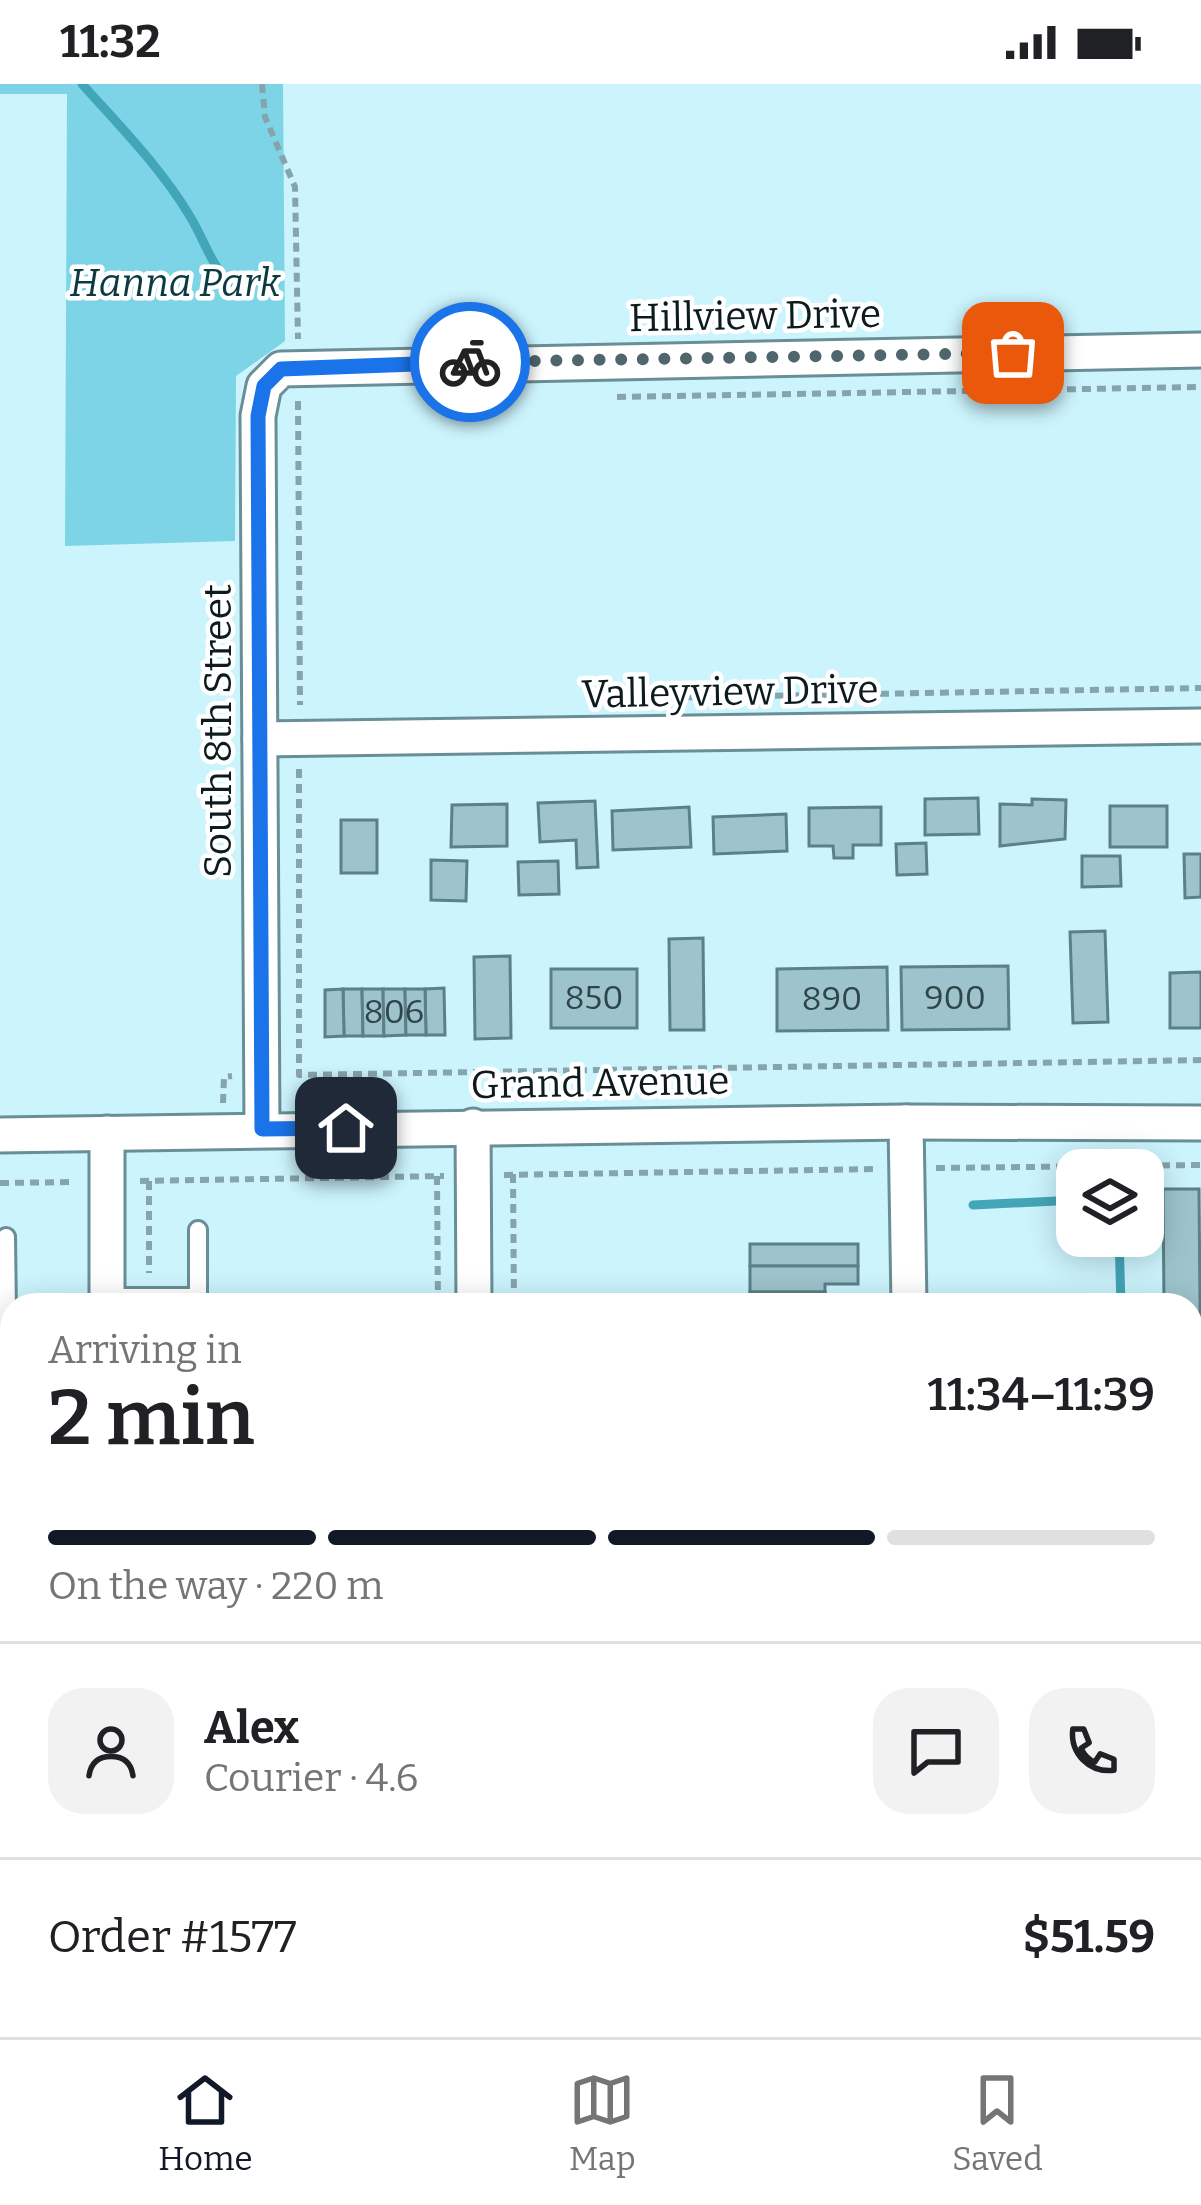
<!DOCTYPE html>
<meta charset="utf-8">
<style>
body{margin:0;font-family:Bitter,serif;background:#f2f2f2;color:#202124;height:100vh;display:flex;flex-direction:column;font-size:45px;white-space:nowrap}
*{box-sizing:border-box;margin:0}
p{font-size:39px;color:#757577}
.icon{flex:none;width:66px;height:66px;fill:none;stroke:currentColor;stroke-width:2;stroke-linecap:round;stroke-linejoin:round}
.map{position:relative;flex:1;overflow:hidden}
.drawer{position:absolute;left:0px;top:1209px;width:1203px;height:744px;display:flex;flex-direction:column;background:#fff;border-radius:36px 36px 0 0;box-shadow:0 6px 30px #0003}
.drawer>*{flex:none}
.controls{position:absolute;left:1056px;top:1065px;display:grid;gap:24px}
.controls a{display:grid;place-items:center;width:108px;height:108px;border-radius:24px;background:#fff;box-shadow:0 6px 30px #0003;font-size:60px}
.pin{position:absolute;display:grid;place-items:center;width:102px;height:102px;color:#fff;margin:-51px;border-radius:24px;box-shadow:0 6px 18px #0006}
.courier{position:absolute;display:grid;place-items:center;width:120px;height:120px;margin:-60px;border:9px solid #1a73e8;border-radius:50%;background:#fff;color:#222;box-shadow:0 3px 15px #0007}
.head em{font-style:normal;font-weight:600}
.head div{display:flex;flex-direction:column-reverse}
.head{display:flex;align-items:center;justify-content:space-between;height:204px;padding:0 48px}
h1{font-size:78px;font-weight:600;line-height:90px}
.bar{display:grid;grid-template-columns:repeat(4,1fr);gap:18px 12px;align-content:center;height:144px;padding:0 48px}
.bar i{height:15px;border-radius:9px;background:#e0e0e0}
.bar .active{background:#111827}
.bar p{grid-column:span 4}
.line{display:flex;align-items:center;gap:30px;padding:0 48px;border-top:3px solid #e0e0e0}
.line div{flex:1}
.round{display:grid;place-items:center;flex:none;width:126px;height:126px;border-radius:36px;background:#f2f2f2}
.status{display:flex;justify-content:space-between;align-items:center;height:84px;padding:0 60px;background:#fff;direction:ltr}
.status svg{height:33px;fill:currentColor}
.dock{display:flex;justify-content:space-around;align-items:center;height:168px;border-top:3px solid #e0e0e0;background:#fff;font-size:33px;color:#757577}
.dock a{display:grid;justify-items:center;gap:6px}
.dock .active{color:#111827}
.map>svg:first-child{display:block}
.green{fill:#7dd4e6}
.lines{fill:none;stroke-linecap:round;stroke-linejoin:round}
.stream{stroke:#42a6b8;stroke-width:9}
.building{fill:#9dc4cc;stroke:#5b8087;stroke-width:3}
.service-casing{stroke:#698e96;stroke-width:22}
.minor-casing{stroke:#698e96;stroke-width:39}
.tertiary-casing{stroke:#698e96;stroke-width:45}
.path{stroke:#86a4ab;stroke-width:6;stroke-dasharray:9 6;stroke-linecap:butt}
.service{stroke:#fff;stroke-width:16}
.minor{stroke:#fff;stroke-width:33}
.tertiary{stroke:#fff;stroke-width:39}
.done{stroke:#4f676c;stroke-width:12;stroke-dasharray:0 21.6}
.route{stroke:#1a73e8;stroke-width:15}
.labels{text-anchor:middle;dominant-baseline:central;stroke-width:9;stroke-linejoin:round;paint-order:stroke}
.number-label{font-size:33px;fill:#30454a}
.park-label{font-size:39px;font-style:italic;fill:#0b3a42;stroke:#fff}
.street-label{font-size:39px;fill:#0c1b1e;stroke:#fff}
</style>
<div class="status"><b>11:32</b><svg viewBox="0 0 49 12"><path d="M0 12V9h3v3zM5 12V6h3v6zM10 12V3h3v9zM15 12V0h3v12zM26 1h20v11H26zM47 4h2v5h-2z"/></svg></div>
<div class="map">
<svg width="1201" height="1953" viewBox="0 0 1201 1953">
<rect width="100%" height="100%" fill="#ccf4fd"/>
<path class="green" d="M0 0H283L285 257 236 292 235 457 65 462 67 10H0Z"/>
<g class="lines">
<g class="stream">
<path d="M82 0C120 42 162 85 191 134 205 158 210 178 229 199"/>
<path d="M973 1121 1077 1116"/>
<path d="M1119 1152 1121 1221"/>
</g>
</g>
<g class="building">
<path d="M978 714 979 750 925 751V715Z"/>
<path d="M1032 715 1066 716 1065 755 1000 762V720L1032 721Z"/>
<path d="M595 717 598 783 577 784 576 756 540 758 538 719Z"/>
<path d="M507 720V762L451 763 452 721Z"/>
<rect x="1110" y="722" width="57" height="41"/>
<path d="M689 723 691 763 613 766 612 727Z"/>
<path d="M881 723V761H853V774H834L833 762H809V724Z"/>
<path d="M786 730 787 767 714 770 713 733Z"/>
<rect x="341" y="736" width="36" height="53"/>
<path d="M926 759 927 790 897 791 896 760Z"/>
<path d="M1184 770H1201V813L1185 814Z"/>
<path d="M1082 772H1120L1121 802 1082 803Z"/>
<path d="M431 776 467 777 466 817 431 816Z"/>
<path d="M558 777 559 810 519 811 518 778Z"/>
<path d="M1105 847 1108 938 1073 939 1070 848Z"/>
<path d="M703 854 704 946H670L669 855Z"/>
<path d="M510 872 511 954 475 955 474 873Z"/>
<path d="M1008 882 1009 945 902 946 901 883Z"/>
<path d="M887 883 888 946 777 947V885Z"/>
<rect x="551" y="885" width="86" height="59"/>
<path d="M1201 888V944H1170V889Z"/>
<path d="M444 904 445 951H426L425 905Z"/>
<path d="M343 905H362L363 952H344Z"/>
<path d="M343 905 344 952 325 953V906Z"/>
<path d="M362 905H383L384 952H363Z"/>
<path d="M383 905H405L406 951 384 952Z"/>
<path d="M405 905H425L426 951H406Z"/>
<path d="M1163 1105H1199L1201 1336H1191V1221H1164Z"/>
<rect x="750" y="1160" width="108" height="22"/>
<path d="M750 1182H858V1200H825V1208H750Z"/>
<path d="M750 1208H825V1214H858V1221H750Z"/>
<path d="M1201 1411V1492L1191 1485V1425Z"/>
</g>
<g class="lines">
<g class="service-casing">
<g id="service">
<path d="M107 1213H198V1146"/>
<path d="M0 1306 8 1305 6 1153"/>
<path d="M1191 1381 1201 1367"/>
<path d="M1191 1517 1201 1524"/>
<path d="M0 1521 12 1520"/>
<path d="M1191 1685 1201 1686"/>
<path d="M0 1714H12"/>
<path d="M797 1941H917"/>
<path d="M1086 1941 1154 1953"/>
</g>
</g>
<g class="minor-casing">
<g id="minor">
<path d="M260 655 1201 642"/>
<path d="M906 1038 909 1221"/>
<path d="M473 1042 474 1221"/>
<path d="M262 1045 258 332 264 302 281 285 1201 266"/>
<path d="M107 1049V1221"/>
<path d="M0 1051 906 1038 1201 1039"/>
<path d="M1191 1933H1201"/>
<path d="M111 1941V1953"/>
<path d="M479 1941V1953"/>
</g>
</g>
<g class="tertiary-casing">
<g id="tertiary">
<path d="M1191 1883 1201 1859"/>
<path d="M1163 1953 1167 1941"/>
</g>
</g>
<g class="path">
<path d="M262 0 265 33 295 103 298 255"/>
<path d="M617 313 1201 303"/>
<path d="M298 317 300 621"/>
<path d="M595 615 1201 604"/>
<path d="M299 685V991L1201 976"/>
<path d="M223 1019 224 993 232 992"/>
<path d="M936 1084 1201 1081"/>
<path d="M513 1090 514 1221"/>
<path d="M504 1091 875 1085"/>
<path d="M437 1092 438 1221"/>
<path d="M140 1097 444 1092"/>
<path d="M149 1097V1189"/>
<path d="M0 1099 75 1098"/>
<path d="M1191 1768 1201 1748"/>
<path d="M152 1941V1953"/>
<path d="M442 1941V1953"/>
<path d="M518 1941V1953"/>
</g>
<use href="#service" class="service"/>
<use href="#minor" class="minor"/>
<use href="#tertiary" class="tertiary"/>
</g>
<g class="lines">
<path class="done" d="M470 278 1013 269"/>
<path class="route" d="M346 1044 262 1045 258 332 264 302 281 285 470 278"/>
</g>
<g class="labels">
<g class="number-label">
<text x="594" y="914">850</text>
<text x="955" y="914">900</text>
<text x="832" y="915">890</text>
<text x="394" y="928">806</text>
</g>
<g class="park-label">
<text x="175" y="199">Hanna Park</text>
</g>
<g class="street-label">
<text transform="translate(755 232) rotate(-1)">Hillview Drive</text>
<text transform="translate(730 608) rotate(-1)">Valleyview Drive</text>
<text transform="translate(218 647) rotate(-90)">South 8th Street</text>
<text transform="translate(600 999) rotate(-1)">Grand Avenue</text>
</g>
</g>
</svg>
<div class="controls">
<a><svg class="icon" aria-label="layers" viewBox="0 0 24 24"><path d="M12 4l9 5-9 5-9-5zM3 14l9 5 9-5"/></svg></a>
</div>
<div class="pin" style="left:1013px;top:269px;background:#ea580c"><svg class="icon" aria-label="bag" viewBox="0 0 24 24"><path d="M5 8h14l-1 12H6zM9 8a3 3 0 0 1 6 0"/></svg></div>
<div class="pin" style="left:346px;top:1044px;background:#1f2937"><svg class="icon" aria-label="home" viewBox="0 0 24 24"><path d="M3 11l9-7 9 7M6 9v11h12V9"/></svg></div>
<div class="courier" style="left:470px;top:278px"><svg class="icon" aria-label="bike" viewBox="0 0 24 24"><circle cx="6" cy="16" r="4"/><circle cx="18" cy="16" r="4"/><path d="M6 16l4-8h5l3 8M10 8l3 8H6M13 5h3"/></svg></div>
<section class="drawer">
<div class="head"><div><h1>2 min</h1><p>Arriving in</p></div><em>11:34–11:39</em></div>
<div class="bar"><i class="active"></i><i class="active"></i><i class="active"></i><i></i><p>On the way · 220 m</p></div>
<div class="line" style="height:216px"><a class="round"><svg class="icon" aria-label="person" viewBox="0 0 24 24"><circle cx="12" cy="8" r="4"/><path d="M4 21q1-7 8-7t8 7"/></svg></a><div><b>Alex</b><p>Courier · 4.6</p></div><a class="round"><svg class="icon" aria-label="chat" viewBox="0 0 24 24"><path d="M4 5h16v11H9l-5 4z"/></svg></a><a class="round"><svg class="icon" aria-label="phone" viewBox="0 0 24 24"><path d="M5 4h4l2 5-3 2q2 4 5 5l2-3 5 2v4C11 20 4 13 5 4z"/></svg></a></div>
<div class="line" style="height:156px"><div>Order #1577</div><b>$51.59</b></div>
</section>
</div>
<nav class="dock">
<a class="active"><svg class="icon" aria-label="home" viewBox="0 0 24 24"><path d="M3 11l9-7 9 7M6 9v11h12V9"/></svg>Home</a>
<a><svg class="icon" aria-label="map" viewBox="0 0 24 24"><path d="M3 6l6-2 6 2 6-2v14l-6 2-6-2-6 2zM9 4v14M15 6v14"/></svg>Map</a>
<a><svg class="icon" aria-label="saved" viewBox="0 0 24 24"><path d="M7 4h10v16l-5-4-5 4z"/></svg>Saved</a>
</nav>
